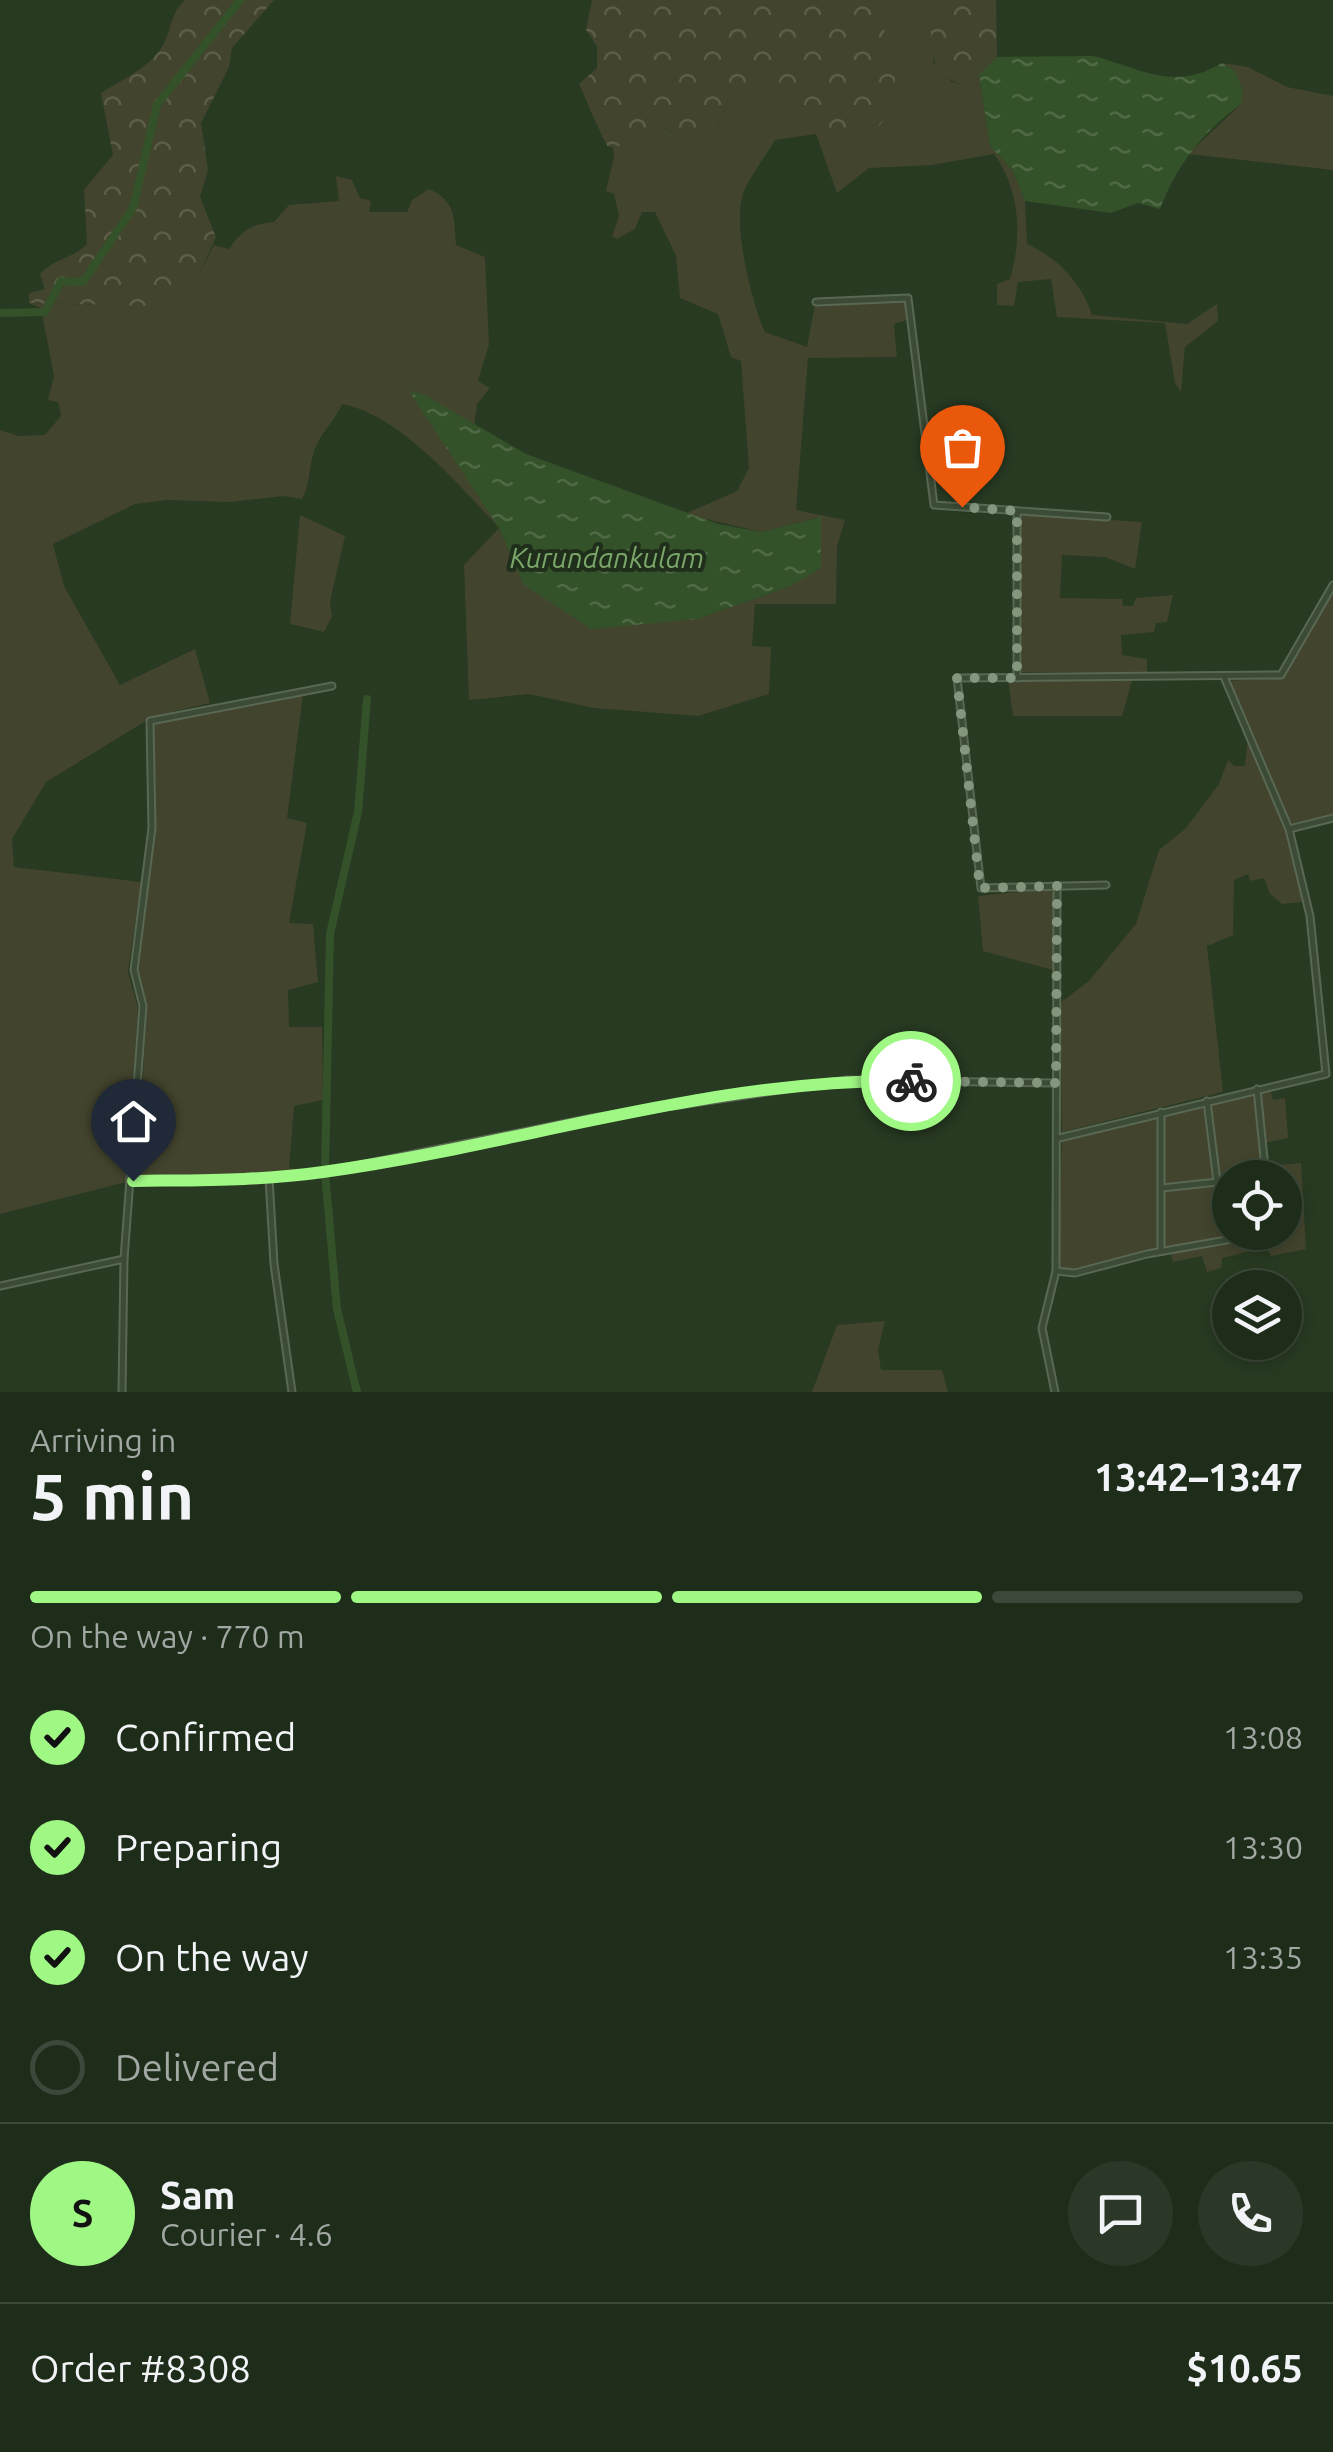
<!DOCTYPE html>
<meta charset="utf-8">
<style>
body{margin:0;font-family:Ubuntu,sans-serif;background:#2b3827;color:#f1f3f6;height:100vh;display:flex;flex-direction:column;font-size:38px;white-space:nowrap}
*{box-sizing:border-box;margin:0}
p{font-size:32px;color:#a1a7a2}
.icon{flex:none;width:55px;height:55px;fill:none;stroke:currentColor;stroke-width:2;stroke-linecap:round;stroke-linejoin:round}
.map{position:relative;height:1392px;overflow:hidden}
.side{display:flex;flex-direction:column;background:#1e2c1a;flex:1}
.side>*{flex:none}
.buttons{position:absolute;left:1212px;top:1160px;display:grid;gap:20px}
.buttons a{display:grid;place-items:center;width:90px;height:90px;border-radius:50%;background:#1e2c1a;box-shadow:0 5px 15px #0003,0 0 0 2px #3c4839;font-size:50px}
.pin{position:absolute;display:grid;place-items:center;width:85px;height:85px;color:#fff;margin:-102px -42px;border-radius:50% 50% 50% 0;rotate:-45deg;box-shadow:0 0 10px #0007}
.pin .icon{rotate:45deg}
.courier{position:absolute;display:grid;place-items:center;width:100px;height:100px;margin:-50px;border:8px solid #9ff883;border-radius:50%;background:#fff;color:#222;box-shadow:0 2px 12px #0007}
.headline em{font-style:normal;font-weight:700}
.headline div{display:flex;flex-direction:column-reverse}
.headline{display:flex;align-items:center;justify-content:space-between;height:170px;padding:0 30px}
h1{font-size:65px;font-weight:700;line-height:75px}
.bar{display:grid;grid-template-columns:repeat(4,1fr);gap:15px 10px;align-content:center;height:120px;padding:0 30px}
.bar i{height:12px;border-radius:8px;background:#3c4839}
.bar .active{background:#9ff883}
.bar p{grid-column:span 4}
.line{display:flex;align-items:center;gap:25px;padding:0 30px;border-top:2px solid #3c4839}
.line div{flex:1}
.round{display:grid;place-items:center;flex:none;width:105px;height:105px;border-radius:52px;background:#2b3827}
ol{padding:0 30px;list-style:none}
li{display:flex;align-items:center;gap:30px;height:110px}
li p{margin-inline-start:auto}
li .icon{padding:10px;border-radius:50%;background:#9ff883;color:#111;stroke-width:4}
li:last-child{color:#a1a7a2}
li i{width:55px;height:55px;border:5px solid #3c4839;border-radius:50%}
.map>svg:first-child{display:block}
.grass{fill:#43442d;fill-rule:evenodd}
.forest{fill:url(#forest-crowns)}
.water{fill:url(#water-ripples)}
.lines{fill:none;stroke-linecap:round;stroke-linejoin:round}
.canal{stroke:#345229;stroke-width:8}
.minor-casing{stroke:#596853;stroke-width:9}
.minor{stroke:#3b4b35;stroke-width:5}
.done{stroke:#84967e;stroke-width:10;stroke-dasharray:0 18}
.route{stroke:#9ff883;stroke-width:12}
.labels{text-anchor:middle;dominant-baseline:central;stroke-width:8;stroke-linejoin:round;paint-order:stroke}
.water-label{font-size:28px;font-style:italic;fill:#7aa669;stroke:#202f1b}
</style>
<div class="map">
<svg width="1333" height="1392" viewBox="0 0 1333 1392">
<defs>
<pattern id="forest-crowns" width="20" height="18" patternUnits="userSpaceOnUse" patternTransform="scale(2.5)"><rect width="20" height="18" fill="#43442d"/><path d="M2 6a3 3 0 1 1 6 0M12 15a3 3 0 1 1 6 0" fill="none" stroke="#5c5e49"/></pattern>
<pattern id="water-ripples" width="26" height="14" patternUnits="userSpaceOnUse" patternTransform="scale(2.5)"><rect width="26" height="14" fill="#345229"/><path d="M2 4q2-2 4 0t4 0M15 11q2-2 4 0t4 0" fill="none" stroke="#4f6946"/></pattern>
</defs>
<rect width="100%" height="100%" fill="#283a22"/>
<g class="grass">
<path d="M873 0H932L933 62 952 82 969 87 979 75 990 146 1013 171 1025 201 1027 244C1058 258 1082 283 1092 315L1187 324 1217 304 1218 321 1185 347 1181 392 1175 383 1165 323 1057 317 1051 279 1018 282 1014 306 997 305V284L1010 279C1022 238 1021 191 994 154L932 165 869 168 837 193 816 134 775 140C765 157 750 176 743 194 732 223 752 304 765 332L807 347 815 305 906 300 907 320 894 324 897 357 808 358 796 510 845 520 837 546 836 604H755L752 646 771 647 769 694 698 716 594 708 529 694 469 700 464 565 499 528C460 486 399 414 342 404 335 420 323 431 316 446 308 464 312 480 302 499L283 496 231 502 167 500 135 504 53 544 64 586 120 685 195 649 210 703 154 716 46 782 12 839 14 867 141 882 128 972 138 1008 126 1182 0 1214V430L19 436 45 435 61 416 58 402 48 400 54 376 41 308 29 303 101 305 200 272 214 245 229 249C241 230 252 224 274 222L289 205 339 201 336 176 352 180 360 198 371 201 369 212H407L412 200 429 189C456 201 454 218 456 245L485 257 489 344 478 381 490 388 477 404 474 426 425 395 499 528 524 584 697 619 791 586 820 517 761 532 685 514 737 491 749 468 741 361 731 357 718 314 680 298 676 256 655 212H642L635 229 617 239 612 237 619 216 614 194 606 191 614 156 612 143 661 127 689 139 719 126 730 95 767 87 797 93 804 105 883 28Z"/>
<path d="M1222 63 1248 67 1287 87 1333 96V170L1188 154 1241 104 1235 71Z"/>
<path d="M1020 514 1142 522 1135 569 1105 557 1062 555 1060 598 1122 599 1123 606H1133L1136 598 1173 595 1167 622 1156 623 1154 632 1121 635 1122 655 1147 659V673L1022 672Z"/>
<path d="M300 515 345 536 330 601 332 617 324 632 290 624Z"/>
<path d="M1333 592V822L1293 833 1228 681 1283 678Z"/>
<path d="M1008 678 1132 681 1122 716H1013Z"/>
<path d="M303 695 287 818 307 823 289 923 313 924 318 982 288 990 289 1027H322L323 1100 294 1106 289 1168 300 1170V1174L137 1178 147 1006 138 970 156 830 154 723Z"/>
<path d="M1248 739 1286 831 1303 902 1282 904 1270 894 1264 878 1250 881 1248 874 1234 880 1233 935 1207 946 1223 1092 1062 1132 1060 1003 1089 981 1136 924 1159 850 1186 828 1219 784 1228 760 1234 766H1245Z"/>
<path d="M1047 889 1053 893V970L983 951 978 896Z"/>
<path d="M1270 1089 1273 1100 1285 1098 1288 1138 1259 1144 1262 1166 1301 1163 1306 1249 1271 1256 1267 1247 1222 1258 1221 1268 1207 1272 1202 1256 1173 1262 1170 1252 1076 1276 1058 1275 1062 1141ZM1230 1178H1285V1232H1230Z"/>
<path d="M885 1321 878 1350 881 1370H942L948 1392H812L837 1325Z"/>
</g>
<g class="forest">
<path d="M185 0H274L232 48 229 67 201 123 208 170 200 197 216 237 200 272 168 299 144 306 29 303V293L45 289 40 274C55 258 74 258 87 244L84 190 113 155 101 93C122 80 146 69 160 50 172 34 168 16 185 0Z"/>
<path d="M592 0H873C879 9 880 20 884 30 899 76 901 93 874 135L816 133 797 94 767 87 730 96 713 141 689 139 662 127 654 143 608 147C596 125 589 106 579 84L597 68V46L586 30Z"/>
<path d="M932 0H996L997 57 969 87C921 73 932 43 932 0Z"/>
</g>
<g class="water">
<path d="M1093 56C1143 69 1173 92 1222 63L1235 71 1243 91 1241 104C1203 132 1177 164 1160 209L1138 203 1111 213 1025 201 1013 171 990 146 979 75 997 57Z"/>
<path d="M409 391 425 395 526 454 718 524 761 532 821 517V568L791 586 697 619 591 629 524 585 499 528Z"/>
</g>
<g class="lines">
<g class="canal">
<path d="M0 313 45 312 61 281 83 282 133 208 157 105 240 0"/>
<path d="M357 1392 337 1309 325 1172 330 934 358 812 367 699"/>
</g>
<g class="minor-casing">
<g id="minor">
<path d="M816 302 908 298 934 505 1107 517"/>
<path d="M1017 511V678"/>
<path d="M1289 829 1333 818"/>
<path d="M1106 885 981 888 957 678 1281 675 1333 585"/>
<path d="M1257 1089 1266 1178"/>
<path d="M1059 1138 1326 1074 1310 916 1289 829 1225 679"/>
<path d="M269 1178 274 1264 292 1392"/>
<path d="M133 1181 251 1180 325 1172 592 1118 847 1080 1056 1083"/>
<path d="M1162 1188 1217 1182 1207 1101"/>
<path d="M1161 1251V1112"/>
<path d="M1056 1271 1075 1273 1147 1254 1272 1232"/>
<path d="M0 1286 124 1259"/>
<path d="M122 1392 124 1259 143 1006 134 970 152 828 150 721 332 686"/>
<path d="M1055 1392 1042 1328 1056 1271 1057 886"/>
</g>
</g>
<use href="#minor" class="minor"/>
</g>
<g class="lines">
<path class="done" d="M911 1081 1056 1083 1057 886 980 888 957 678H1017V511L962 507"/>
<path class="route" d="M133 1181C196 1180 260 1181 323 1172 519 1145 712 1078 911 1081"/>
</g>
<g class="labels">
<g class="water-label">
<text x="607" y="557">Kurundankulam</text>
</g>
</g>
</svg>
<div class="buttons">
<a><svg class="icon" aria-label="locate" viewBox="0 0 24 24"><circle cx="12" cy="12" r="6"/><path d="M12 2v4M12 18v4M2 12h4M18 12h4"/></svg></a>
<a><svg class="icon" aria-label="layers" viewBox="0 0 24 24"><path d="M12 4l9 5-9 5-9-5zM3 14l9 5 9-5"/></svg></a>
</div>
<div class="pin" style="left:962px;top:507px;background:#ea580c"><svg class="icon" aria-label="bag" viewBox="0 0 24 24"><path d="M5 8h14l-1 12H6zM9 8a3 3 0 0 1 6 0"/></svg></div>
<div class="pin" style="left:133px;top:1181px;background:#1f2937"><svg class="icon" aria-label="home" viewBox="0 0 24 24"><path d="M3 11l9-7 9 7M6 9v11h12V9"/></svg></div>
<div class="courier" style="left:911px;top:1081px"><svg class="icon" aria-label="bike" viewBox="0 0 24 24"><circle cx="6" cy="16" r="4"/><circle cx="18" cy="16" r="4"/><path d="M6 16l4-8h5l3 8M10 8l3 8H6M13 5h3"/></svg></div>
</div>
<section class="side">
<div class="headline"><div><h1>5 min</h1><p>Arriving in</p></div><em>13:42–13:47</em></div>
<div class="bar"><i class="active"></i><i class="active"></i><i class="active"></i><i></i><p>On the way · 770 m</p></div>
<ol>
<li><svg class="icon" aria-label="check" viewBox="0 0 24 24"><path d="M5 12l5 5 9-10"/></svg>Confirmed<p>13:08</p></li>
<li><svg class="icon" aria-label="check" viewBox="0 0 24 24"><path d="M5 12l5 5 9-10"/></svg>Preparing<p>13:30</p></li>
<li><svg class="icon" aria-label="check" viewBox="0 0 24 24"><path d="M5 12l5 5 9-10"/></svg>On the way<p>13:35</p></li>
<li><i></i>Delivered</li>
</ol>
<div class="line" style="height:180px"><b class="round" style="background:#9ff883;color:#111">S</b><div><b>Sam</b><p>Courier · 4.6</p></div><a class="round"><svg class="icon" aria-label="chat" viewBox="0 0 24 24"><path d="M4 5h16v11H9l-5 4z"/></svg></a><a class="round"><svg class="icon" aria-label="phone" viewBox="0 0 24 24"><path d="M5 4h4l2 5-3 2q2 4 5 5l2-3 5 2v4C11 20 4 13 5 4z"/></svg></a></div>
<div class="line" style="height:130px"><div>Order #8308</div><b>$10.65</b></div>
</section>
